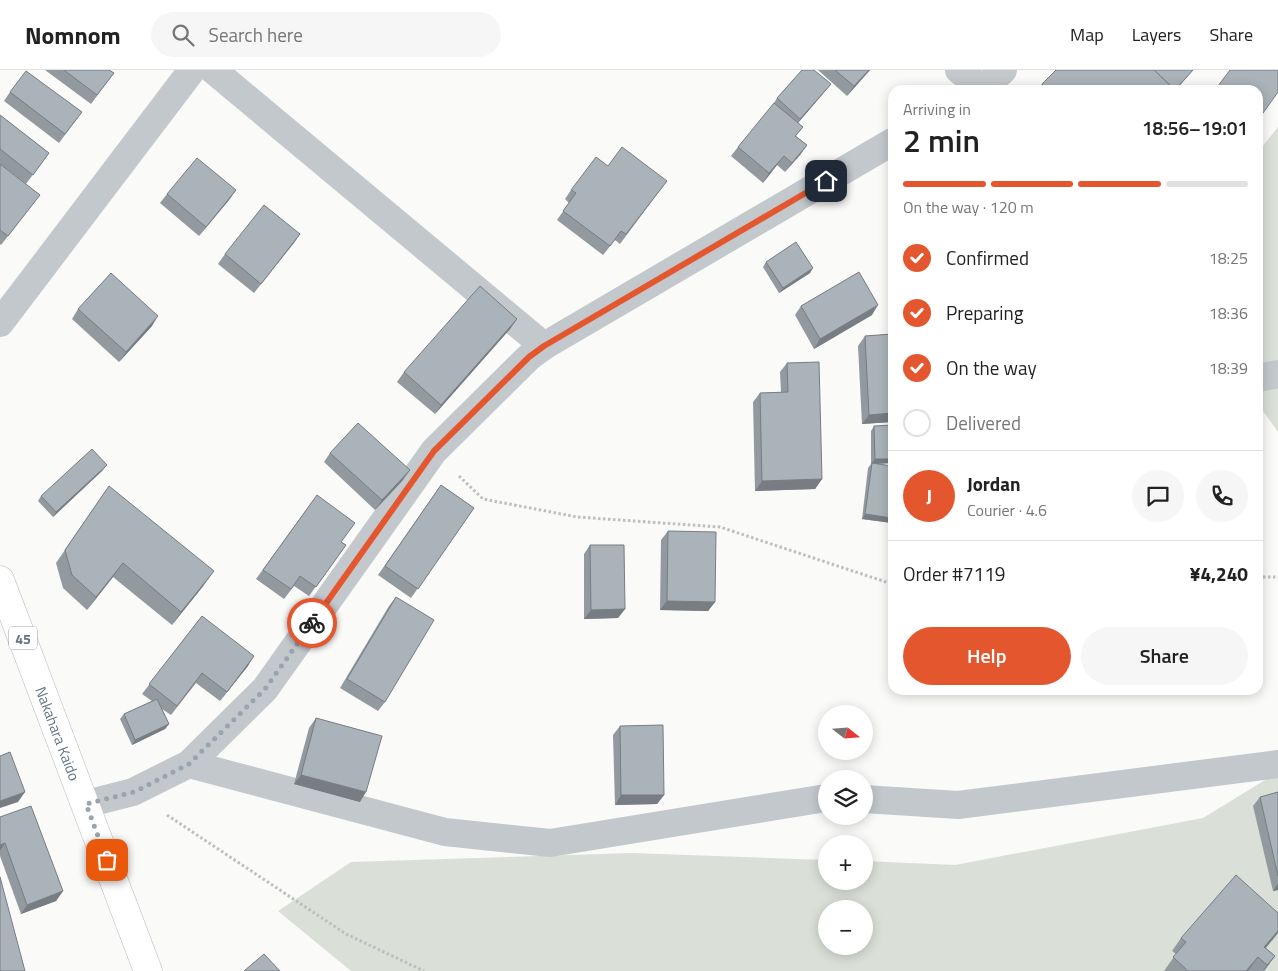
<!DOCTYPE html>
<meta charset="utf-8">
<style>
body{margin:0;font-family:"Titillium Web",sans-serif;background:#f6f6f6;color:#222;height:100vh;display:flex;flex-direction:column;font-size:19px;white-space:nowrap}
*{box-sizing:border-box;margin:0}
p{font-size:16px;color:#767676}
.icon{flex:none;width:28px;height:28px;fill:none;stroke:currentColor;stroke-width:2;stroke-linecap:round;stroke-linejoin:round}
.map{position:relative;flex:1;overflow:hidden}
.panel{position:absolute;left:888px;top:15px;width:375px;height:610px;display:flex;flex-direction:column;background:#fff;border-radius:15px;box-shadow:0 2px 12px #0003}
.panel>*{flex:none}
.needle{width:32px;rotate:107deg}
.fabs{position:absolute;left:818px;top:635px;display:grid;gap:10px}
.fabs a{display:grid;place-items:center;width:55px;height:55px;border-radius:50%;background:#fff;box-shadow:0 2px 12px #0003;font-size:25px}
.pin{position:absolute;display:grid;place-items:center;width:42px;height:42px;color:#fff;margin:-21px;border-radius:10px;box-shadow:0 2px 8px #0006}
.courier{position:absolute;display:grid;place-items:center;width:50px;height:50px;margin:-25px;border:4px solid #e4572e;border-radius:50%;background:#fff;color:#222;box-shadow:0 1px 6px #0007}
.summary em{font-style:normal;font-weight:600}
.summary div{display:flex;flex-direction:column-reverse}
.summary{display:flex;align-items:center;justify-content:space-between;height:85px;padding:0 15px}
h1{font-size:32px;font-weight:600;line-height:38px}
.bar{display:grid;grid-template-columns:repeat(4,1fr);gap:8px 5px;align-content:center;height:60px;padding:0 15px}
.bar i{height:6px;border-radius:4px;background:#e0e0e0}
.bar .on{background:#e4572e}
.bar p{grid-column:span 4}
.line{display:flex;align-items:center;gap:12px;padding:0 15px;border-top:1px solid #e0e0e0}
.line div{flex:1}
.round{display:grid;place-items:center;flex:none;width:52px;height:52px;border-radius:26px;background:#f6f6f6}
ol{padding:0 15px;list-style:none}
li{display:flex;align-items:center;gap:15px;height:55px}
li p{margin-inline-start:auto}
li .icon{padding:5px;border-radius:50%;background:#e4572e;color:#fff;stroke-width:4}
li:last-child{color:#767676}
li i{width:28px;height:28px;border:2px solid #e0e0e0;border-radius:50%}
.action{display:flex;gap:10px;margin-top:auto;padding:10px 15px}
.action a{flex:1;height:58px;border-radius:30px;background:#e4572e;color:#fff;font-size:20px;font-weight:600;line-height:58px;text-align:center}
.action a+a{background:#f6f6f6;color:#222}
header{display:flex;align-items:center;gap:30px;box-sizing:border-box;height:70px;padding:0 25px;background:#fff;border-bottom:1px solid #e0e0e0}
header strong{font-size:24px}
nav{display:flex;gap:28px;margin-inline-start:auto;font-size:18px}
.search{width:350px;height:45px;background:#f6f6f6;display:flex;align-items:center;gap:12px;box-sizing:border-box;padding:0 18px;border-radius:28px;color:#767676;font-size:19px}
.map>svg:first-child{display:block}
.green{fill:#dadfd7;fill-rule:evenodd}
.lines{fill:none;stroke-linecap:round;stroke-linejoin:round}
.major-casing{stroke:#b5babe;stroke-width:29}
.path{stroke:#bbbfc2;stroke-width:3;stroke-dasharray:2.5 2.5;stroke-linecap:butt}
.minor{stroke:#c3c8cc;stroke-width:28}
.major{stroke:#fff;stroke-width:28}
.wall{fill:#929a9f}
.shaded-wall{fill:#777d82}
.building{fill:#aab3b9;stroke:#777d82}
.done{stroke:#99a4ac;stroke-width:5;stroke-dasharray:0 9}
.route{stroke:#e4572e;stroke-width:6}
.labels{text-anchor:middle;dominant-baseline:central;stroke-width:5;stroke-linejoin:round;paint-order:stroke}
.shield{fill:#fff;stroke:#939fa8;stroke-width:1}
.shield-label{font-size:14px;font-weight:bold;fill:#657683}
.street-label{font-size:15px;fill:#657683;stroke:#fff}
</style>
<header>
<strong>Nomnom</strong>
<div class="search"><svg class="icon" aria-label="search" viewBox="0 0 24 24"><circle cx="10" cy="10" r="6"/><path d="M15 15l6 6"/></svg>Search here</div>
<nav><a>Map</a><a>Layers</a><a>Share</a></nav>
</header>
<div class="map">
<svg width="1278" height="901" viewBox="0 0 1278 901">
<rect width="100%" height="100%" fill="#fafaf8"/>
<g class="green">
<path d="M1278 57V362L1258 334V82Z"/>
<path d="M1278 702V901H351L278 841 351 792 632 783 826 790V811H864V791L955 795 1203 748ZM826 839H864V876H826Z"/>
</g>
<g class="lines">
<g class="major-casing">
<g id="major">
<path id="s1" d="M0 510 148 901"/>
</g>
</g>
<g class="path">
<path d="M459 406 483 429 577 447 720 457 892 514"/>
<path d="M1258 507H1278"/>
<path d="M167 745 346 864 424 901"/>
</g>
<g class="minor">
<path d="M213 0 544 276"/>
<path d="M959 0 983 20"/>
<path d="M982 20 1003 0"/>
<path d="M0 253 192 0"/>
<path d="M1258 308 1278 304"/>
<path d="M189 694 445 762 550 773 826 728"/>
<path d="M864 729 958 735 1278 694"/>
<path d="M86 734 133 722 189 694 265 619 434 381 529 287 544 276 892 72"/>
</g>
<use href="#major" class="major"/>
</g>
<g class="wall">
<path d="M45 0H109L114 3 91 34Z"/>
<path d="M818 0H870L847 26Z"/>
<path d="M1193 0 1176 20H1038L1042 14Z"/>
<path d="M827 19 798 53 803 57 796 66 807 75 800 85 785 102 777 95 763 113 731 86 738 77 777 36 774 33 777 28Z"/>
<path d="M10 22 82 42 59 73 4 31Z"/>
<path d="M0 45 49 83 26 114 0 94Z"/>
<path d="M0 94 40 125 1 175 0 174Z"/>
<path d="M608 96 667 111 620 174 615 170 603 185 557 150 569 133 565 129 571 120Z"/>
<path d="M236 120 229 130 199 166 160 133 167 124Z"/>
<path d="M300 164 254 223 218 194 225 184Z"/>
<path d="M766 192 810 203 779 223 763 197Z"/>
<path d="M801 236 872 245 814 279 795 245Z"/>
<path d="M78 239 152 256 119 292 72 249Z"/>
<path d="M517 249 510 259 435 344 397 312 404 302Z"/>
<path d="M892 264V352L862 354 858 276 865 266Z"/>
<path d="M787 293 822 409 815 419 755 421 753 332 760 323 781 322 780 302Z"/>
<path d="M874 356 892 393 877 394 892 453 862 449 868 398 871 394V361Z"/>
<path d="M330 383 403 410 375 440 324 392Z"/>
<path d="M103 400 53 447 38 431 41 426Z"/>
<path d="M441 415 474 438 411 528 378 505Z"/>
<path d="M109 416 204 515 172 555 113 507 87 540 63 518 56 493Z"/>
<path d="M317 425 341 472 346 475 309 526 294 516 284 529 256 509Z"/>
<path d="M668 461 715 532 708 541 660 540 661 470Z"/>
<path d="M590 475 625 539 618 548 584 549V484Z"/>
<path d="M396 527 385 632 378 641 340 618 389 536Z"/>
<path d="M202 546 248 596 220 631 196 613 171 645 162 639 169 654 165 659 132 675 120 649 124 644 152 631 142 624Z"/>
<path d="M316 648 360 732 294 714 309 658Z"/>
<path d="M620 656 664 725 657 734 615 735 613 665Z"/>
<path d="M1278 722V820L1273 821 1253 736 1260 727Z"/>
<path d="M0 747 63 821 56 831 21 844 0 786Z"/>
<path d="M1278 843V863L1266 878 1275 886 1264 901H1164L1176 884 1172 881 1181 868Z"/>
</g>
<g class="shaded-wall">
<path d="M869 0H870L847 26 854 16Z"/>
<path d="M831 14 827 19 797 54 800 49Z"/>
<path d="M807 75 800 85 785 102 792 93Z"/>
<path d="M784 86 763 113 769 103Z"/>
<path d="M236 120 229 130 199 166 206 157Z"/>
<path d="M300 164 294 173 254 223 261 214Z"/>
<path d="M813 198 810 203 779 223 783 218Z"/>
<path d="M878 235 872 245 814 279 820 269Z"/>
<path d="M158 246 152 256 119 292 126 282Z"/>
<path d="M517 249 510 259 435 344 441 335Z"/>
<path d="M892 343V352L862 354 869 345Z"/>
<path d="M875 389H892V393L871 394Z"/>
<path d="M107 395 103 400 53 447 56 442Z"/>
<path d="M410 400 403 410 375 440 382 430Z"/>
<path d="M822 409 815 419 755 421 762 411Z"/>
<path d="M865 444 892 448V453L862 449Z"/>
<path d="M123 493 113 507 87 540 96 527Z"/>
<path d="M214 501 204 515 172 555 181 542Z"/>
<path d="M667 531 715 532 708 541 660 540Z"/>
<path d="M625 539 618 548 584 549 591 540Z"/>
<path d="M254 586 248 596 220 631 227 622Z"/>
<path d="M169 654 165 659 132 675 135 670Z"/>
<path d="M301 705 366 722 360 732 294 714Z"/>
<path d="M25 722 18 732 0 738V731Z"/>
<path d="M621 725H664L657 734 615 735Z"/>
<path d="M5 773 0 781V775Z"/>
<path d="M1278 813V820L1273 821Z"/>
<path d="M63 821 56 831 21 844 27 835Z"/>
<path d="M1278 861V863L1255 890 1264 877Z"/>
<path d="M1275 886 1264 901H1263L1267 895Z"/>
<path d="M1258 887 1248 901H1246Z"/>
</g>
<g class="building">
<path d="M64 0H109L114 3 97 25Z"/>
<path d="M802 0H814L831 14 800 49 777 28Z"/>
<path d="M835 0H869L854 16Z"/>
<path d="M1056 0H1154L1172 17 1169 20H1048L1042 14Z"/>
<path d="M1154 0H1193L1175 20H1170L1172 17Z"/>
<path d="M1230 0H1278V22L1258 50V20H1215Z"/>
<path d="M26 1 82 42 65 64 10 22Z"/>
<path d="M774 33 803 57 795 66 807 75 792 93 784 86 769 103 738 77Z"/>
<path d="M0 45 49 83 33 105 0 79Z"/>
<path d="M622 77 667 111 626 164 621 161 610 176 563 141 576 123 571 120 596 87 608 96Z"/>
<path d="M197 88 236 120 206 157 167 124Z"/>
<path d="M0 94 40 125 8 166 0 160Z"/>
<path d="M264 135 300 164 261 214 225 184Z"/>
<path d="M796 172 813 198 783 218 766 192Z"/>
<path d="M859 202 878 235 820 269 801 236Z"/>
<path d="M111 203 158 246 126 282 78 239Z"/>
<path d="M480 216 517 249 441 335 404 302Z"/>
<path d="M892 264V343L869 345 865 266Z"/>
<path d="M819 292 822 409 762 411 760 323 788 322 787 293Z"/>
<path d="M358 353 410 400 382 430 330 383Z"/>
<path d="M892 355V389H875L874 356Z"/>
<path d="M92 379 107 395 56 442 41 426Z"/>
<path d="M872 393 892 396V448L865 444Z"/>
<path d="M441 415 474 438 418 519 385 496Z"/>
<path d="M109 416 214 501 181 542 123 493 96 527 72 505 65 480Z"/>
<path d="M317 425 355 453 341 472 346 475 316 517 300 506 291 519 263 500Z"/>
<path d="M668 461 716 462 715 532 667 531Z"/>
<path d="M590 475H624L625 539 591 540Z"/>
<path d="M396 527 434 550 385 632 347 609Z"/>
<path d="M202 546 254 586 227 622 202 603 177 636 149 614Z"/>
<path d="M157 629 169 654 135 670 124 644Z"/>
<path d="M316 648 382 666 366 722 301 705Z"/>
<path d="M663 655 664 725H621L620 656Z"/>
<path d="M10 682 25 722 0 731V686Z"/>
<path d="M1278 722V806L1260 727Z"/>
<path d="M31 736 63 821 27 835 5 773 0 775V747Z"/>
<path d="M1236 805 1278 843V861L1264 877 1275 886 1267 895 1258 887 1246 901H1188L1173 887 1186 872 1181 868Z"/>
<path d="M0 807 25 901H0Z"/>
<path d="M264 884 280 901H244Z"/>
</g>
<g class="lines">
<path class="done" d="M107 790 86 734 134 722 189 694 265 619 312 553"/>
<path class="route" d="M312 553 434 381 529 287 544 276 826 111"/>
</g>
<g class="labels">
<rect class="shield" x="9" y="556.5" width="28" height="23" rx="4"/>
<g class="shield-label">
<text x="23" y="568">45</text>
</g>
<g class="street-label">
<text stroke="none"><textPath href="#s1" startOffset="164">Nakahara Kaido</textPath></text>
</g>
</g>
</svg>
<div class="fabs">
<a><svg class="needle" viewBox="-14 -14 28 28"><path d="M0-13l5 13h-10z" fill="#e53935"/><path d="M0 13l5-13h-10z" fill="#767676"/></svg></a>
<a><svg class="icon" aria-label="layers" viewBox="0 0 24 24"><path d="M12 4l9 5-9 5-9-5zM3 14l9 5 9-5"/></svg></a>
<a>+</a>
<a>−</a>
</div>
<div class="pin" style="left:107px;top:790px;background:#ea580c"><svg class="icon" aria-label="bag" viewBox="0 0 24 24"><path d="M5 8h14l-1 12H6zM9 8a3 3 0 0 1 6 0"/></svg></div>
<div class="pin" style="left:826px;top:111px;background:#1f2937"><svg class="icon" aria-label="home" viewBox="0 0 24 24"><path d="M3 11l9-7 9 7M6 9v11h12V9"/></svg></div>
<div class="courier" style="left:312px;top:553px"><svg class="icon" aria-label="bike" viewBox="0 0 24 24"><circle cx="6" cy="16" r="4"/><circle cx="18" cy="16" r="4"/><path d="M6 16l4-8h5l3 8M10 8l3 8H6M13 5h3"/></svg></div>
<section class="panel">
<div class="summary"><div><h1>2 min</h1><p>Arriving in</p></div><em>18:56–19:01</em></div>
<div class="bar"><i class="on"></i><i class="on"></i><i class="on"></i><i></i><p>On the way · 120 m</p></div>
<ol>
<li><svg class="icon" aria-label="check" viewBox="0 0 24 24"><path d="M5 12l5 5 9-10"/></svg>Confirmed<p>18:25</p></li>
<li><svg class="icon" aria-label="check" viewBox="0 0 24 24"><path d="M5 12l5 5 9-10"/></svg>Preparing<p>18:36</p></li>
<li><svg class="icon" aria-label="check" viewBox="0 0 24 24"><path d="M5 12l5 5 9-10"/></svg>On the way<p>18:39</p></li>
<li><i></i>Delivered</li>
</ol>
<div class="line" style="height:90px"><b class="round" style="background:#e4572e;color:#fff">J</b><div><b>Jordan</b><p>Courier · 4.6</p></div><a class="round"><svg class="icon" aria-label="chat" viewBox="0 0 24 24"><path d="M4 5h16v11H9l-5 4z"/></svg></a><a class="round"><svg class="icon" aria-label="phone" viewBox="0 0 24 24"><path d="M5 4h4l2 5-3 2q2 4 5 5l2-3 5 2v4C11 20 4 13 5 4z"/></svg></a></div>
<div class="line" style="height:65px"><div>Order #7119</div><b>¥4,240</b></div>
<div class="action"><a>Help</a><a>Share</a></div>
</section>
</div>
